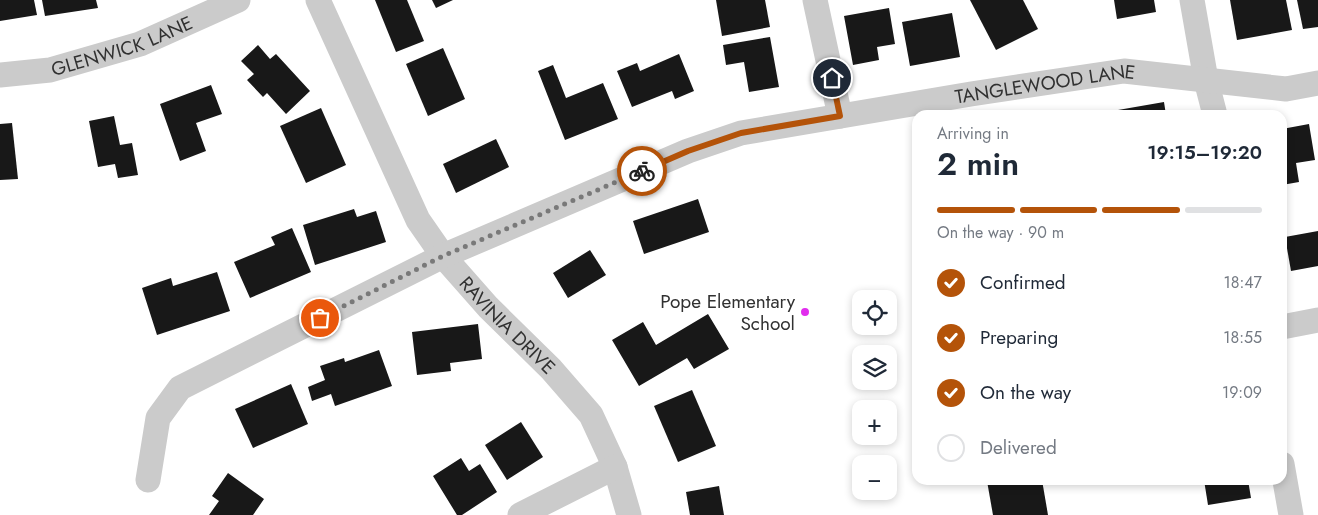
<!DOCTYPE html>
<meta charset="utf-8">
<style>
body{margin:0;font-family:Jost,sans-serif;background:#f6f6f7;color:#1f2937;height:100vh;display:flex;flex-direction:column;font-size:19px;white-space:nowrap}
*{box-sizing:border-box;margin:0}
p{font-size:16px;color:#747a83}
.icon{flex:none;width:28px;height:28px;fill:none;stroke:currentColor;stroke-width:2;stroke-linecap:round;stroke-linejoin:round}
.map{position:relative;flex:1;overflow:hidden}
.details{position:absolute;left:912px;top:110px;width:375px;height:375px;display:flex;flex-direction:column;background:#fff;border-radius:15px;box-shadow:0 2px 8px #0003}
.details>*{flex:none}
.tools{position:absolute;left:852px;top:290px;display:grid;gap:10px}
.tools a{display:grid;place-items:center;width:45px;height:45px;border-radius:10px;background:#fff;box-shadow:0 2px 8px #0003;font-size:25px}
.pin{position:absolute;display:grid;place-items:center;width:42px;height:42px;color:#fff;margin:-21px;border:2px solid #fff;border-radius:50%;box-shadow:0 1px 5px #0007}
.courier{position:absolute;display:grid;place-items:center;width:50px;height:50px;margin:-25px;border:4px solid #b45309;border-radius:50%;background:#fff;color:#222;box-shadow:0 1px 6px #0007}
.headline em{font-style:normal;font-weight:600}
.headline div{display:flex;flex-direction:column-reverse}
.headline{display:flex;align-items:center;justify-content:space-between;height:85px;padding:0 25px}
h1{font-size:32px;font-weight:600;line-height:38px}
.bar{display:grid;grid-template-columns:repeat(4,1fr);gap:8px 5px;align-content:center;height:60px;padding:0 25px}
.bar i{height:6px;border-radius:4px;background:#e0e1e3}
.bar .active{background:#b45309}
.bar p{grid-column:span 4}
ol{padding:0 25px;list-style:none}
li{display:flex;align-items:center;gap:15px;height:55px}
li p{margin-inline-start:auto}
li .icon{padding:5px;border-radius:50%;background:#b45309;color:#fff;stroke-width:4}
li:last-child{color:#747a83}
li i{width:28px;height:28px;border:2px solid #e0e1e3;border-radius:50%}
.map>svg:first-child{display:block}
.building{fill:#181818}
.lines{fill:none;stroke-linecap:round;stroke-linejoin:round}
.minor{stroke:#cbcbcb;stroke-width:25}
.done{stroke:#797979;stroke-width:5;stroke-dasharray:0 9}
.route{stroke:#b45309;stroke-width:6}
.poi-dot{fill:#e12ded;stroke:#fff;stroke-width:2}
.labels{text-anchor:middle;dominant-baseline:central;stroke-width:5;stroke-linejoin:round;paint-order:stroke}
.street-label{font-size:19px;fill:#313131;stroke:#fff}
.poi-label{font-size:19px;fill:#313131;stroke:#fff;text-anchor:end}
</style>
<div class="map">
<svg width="1318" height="515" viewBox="0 0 1318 515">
<rect width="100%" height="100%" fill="#fff"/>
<g class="building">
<path d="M0 0H34L37 15 0 21Z"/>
<path d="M42 0H96L98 8 45 16Z"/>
<path d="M375 0H407L424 41 396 52Z"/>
<path d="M432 0H453L436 8Z"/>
<path d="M716 0H765L770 27 722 36Z"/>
<path d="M970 0H1023L1038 29 996 50Z"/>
<path d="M1114 0H1154L1156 12 1117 19Z"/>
<path d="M1230 0H1286L1292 30 1237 40Z"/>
<path d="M1297 0H1318V27L1303 29Z"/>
<path d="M889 8 895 44 877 47 879 60 853 65 844 16Z"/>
<path d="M952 13 960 57 910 66 902 22Z"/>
<path d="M770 37 779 87 749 92 744 62 726 65 723 45Z"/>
<path d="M258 45 270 59 276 54 310 91 286 114 267 93 263 97 247 80 254 74 241 61Z"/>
<path d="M443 48 465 99 428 116 406 64Z"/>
<path d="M679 54 694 91 675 99 672 91 632 107 617 71 637 63 640 71Z"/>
<path d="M553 65 566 98 603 83 618 119 565 140 538 71Z"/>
<path d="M211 85 222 114 196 123 206 151 180 161 160 104Z"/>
<path d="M1164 102 1166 115H1118V110Z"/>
<path d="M321 108 346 165 306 183 280 126Z"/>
<path d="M114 116 120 145 132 143 138 175 118 178 115 164 98 167 89 121Z"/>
<path d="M12 123 18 179 0 180V124Z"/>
<path d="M1309 124 1315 160 1296 163 1299 182 1282 185V129Z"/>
<path d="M496 139 509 167 456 193 443 164Z"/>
<path d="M698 199 709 232 644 254 633 221Z"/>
<path d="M354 209 357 217 376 211 386 242 315 265 303 225Z"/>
<path d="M292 228 311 272 250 298 234 262 275 245 271 237Z"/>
<path d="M1318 231V266L1291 271 1285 237Z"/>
<path d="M590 250 606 275 568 298 553 273Z"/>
<path d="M217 272 230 311 157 335 142 288 171 278 173 286Z"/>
<path d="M708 314 729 349 694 369 687 358 639 386 612 340 643 322 656 345Z"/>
<path d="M478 324 482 359 450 363 451 371 417 375 412 332Z"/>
<path d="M379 350 392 386 335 406 331 394 312 401 308 387 325 380 320 366 344 358 345 362Z"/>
<path d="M291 384 308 424 253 448 235 409Z"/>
<path d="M692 390 716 446 678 462 654 406Z"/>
<path d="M521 422 543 457 507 480 485 445Z"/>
<path d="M461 458 469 471 480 464 497 492 462 515H457L433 476Z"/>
<path d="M228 473 264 499 253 515H209L219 501 212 496Z"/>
<path d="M995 480H1042L1048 515H993L987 481Z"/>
<path d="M1204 480H1248L1251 498 1208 505Z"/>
<path d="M719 486 724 515H690L686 492Z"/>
</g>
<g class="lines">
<g class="minor">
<path id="s1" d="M318 0 418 220 443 256 488 307 551 369 591 415 615 467 629 515"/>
<path d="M815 0 840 116"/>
<path d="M1192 0 1206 80 1215 115"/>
<path id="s2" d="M0 75 50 70 140 44 238 0"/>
<path d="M1282 327 1318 320"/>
<path d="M1282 464 1291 515"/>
<path id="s3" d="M148 480 158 418 180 388 443 256 688 151 741 133 971 94 1124 71 1286 89 1318 83"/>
<path d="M520 515 615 467"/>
</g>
</g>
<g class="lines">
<path class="done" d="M320 318 443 256 642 171"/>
<path class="route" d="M642 171 688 151 741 133 840 116 832 78"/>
</g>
<circle class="poi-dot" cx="805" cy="312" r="5"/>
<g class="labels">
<g class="street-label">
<text stroke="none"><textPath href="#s2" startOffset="126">GLENWICK LANE</textPath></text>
<text stroke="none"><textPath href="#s3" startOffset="1025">TANGLEWOOD LANE</textPath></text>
<text stroke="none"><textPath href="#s1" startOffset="380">RAVINIA DRIVE</textPath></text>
</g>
<g class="poi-label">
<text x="795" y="301">Pope Elementary<tspan x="795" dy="22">School</tspan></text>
</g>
</g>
</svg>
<div class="tools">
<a><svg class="icon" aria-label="locate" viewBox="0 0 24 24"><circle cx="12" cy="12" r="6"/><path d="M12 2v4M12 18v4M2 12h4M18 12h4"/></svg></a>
<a><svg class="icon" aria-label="layers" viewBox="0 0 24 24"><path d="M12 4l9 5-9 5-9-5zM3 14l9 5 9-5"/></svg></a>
<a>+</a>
<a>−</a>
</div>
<div class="pin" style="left:320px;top:318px;background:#ea580c"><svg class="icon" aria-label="bag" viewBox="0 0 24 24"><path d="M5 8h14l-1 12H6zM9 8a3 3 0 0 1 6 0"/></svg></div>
<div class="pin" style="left:832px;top:78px;background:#1f2937"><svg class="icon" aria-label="home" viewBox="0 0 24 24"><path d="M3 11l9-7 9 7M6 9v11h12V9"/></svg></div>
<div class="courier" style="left:642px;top:171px"><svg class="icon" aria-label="bike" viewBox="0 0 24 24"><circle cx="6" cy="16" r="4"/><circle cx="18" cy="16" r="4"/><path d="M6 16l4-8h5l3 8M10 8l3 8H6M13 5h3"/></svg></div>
<section class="details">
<div class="headline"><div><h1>2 min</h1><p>Arriving in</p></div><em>19:15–19:20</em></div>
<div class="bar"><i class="active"></i><i class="active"></i><i class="active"></i><i></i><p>On the way · 90 m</p></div>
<ol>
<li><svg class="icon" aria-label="check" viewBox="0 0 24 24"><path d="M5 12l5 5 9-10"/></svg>Confirmed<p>18:47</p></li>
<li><svg class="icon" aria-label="check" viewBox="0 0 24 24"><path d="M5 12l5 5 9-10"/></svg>Preparing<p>18:55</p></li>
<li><svg class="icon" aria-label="check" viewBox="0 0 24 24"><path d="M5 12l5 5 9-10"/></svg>On the way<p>19:09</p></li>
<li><i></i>Delivered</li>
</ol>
</section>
</div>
